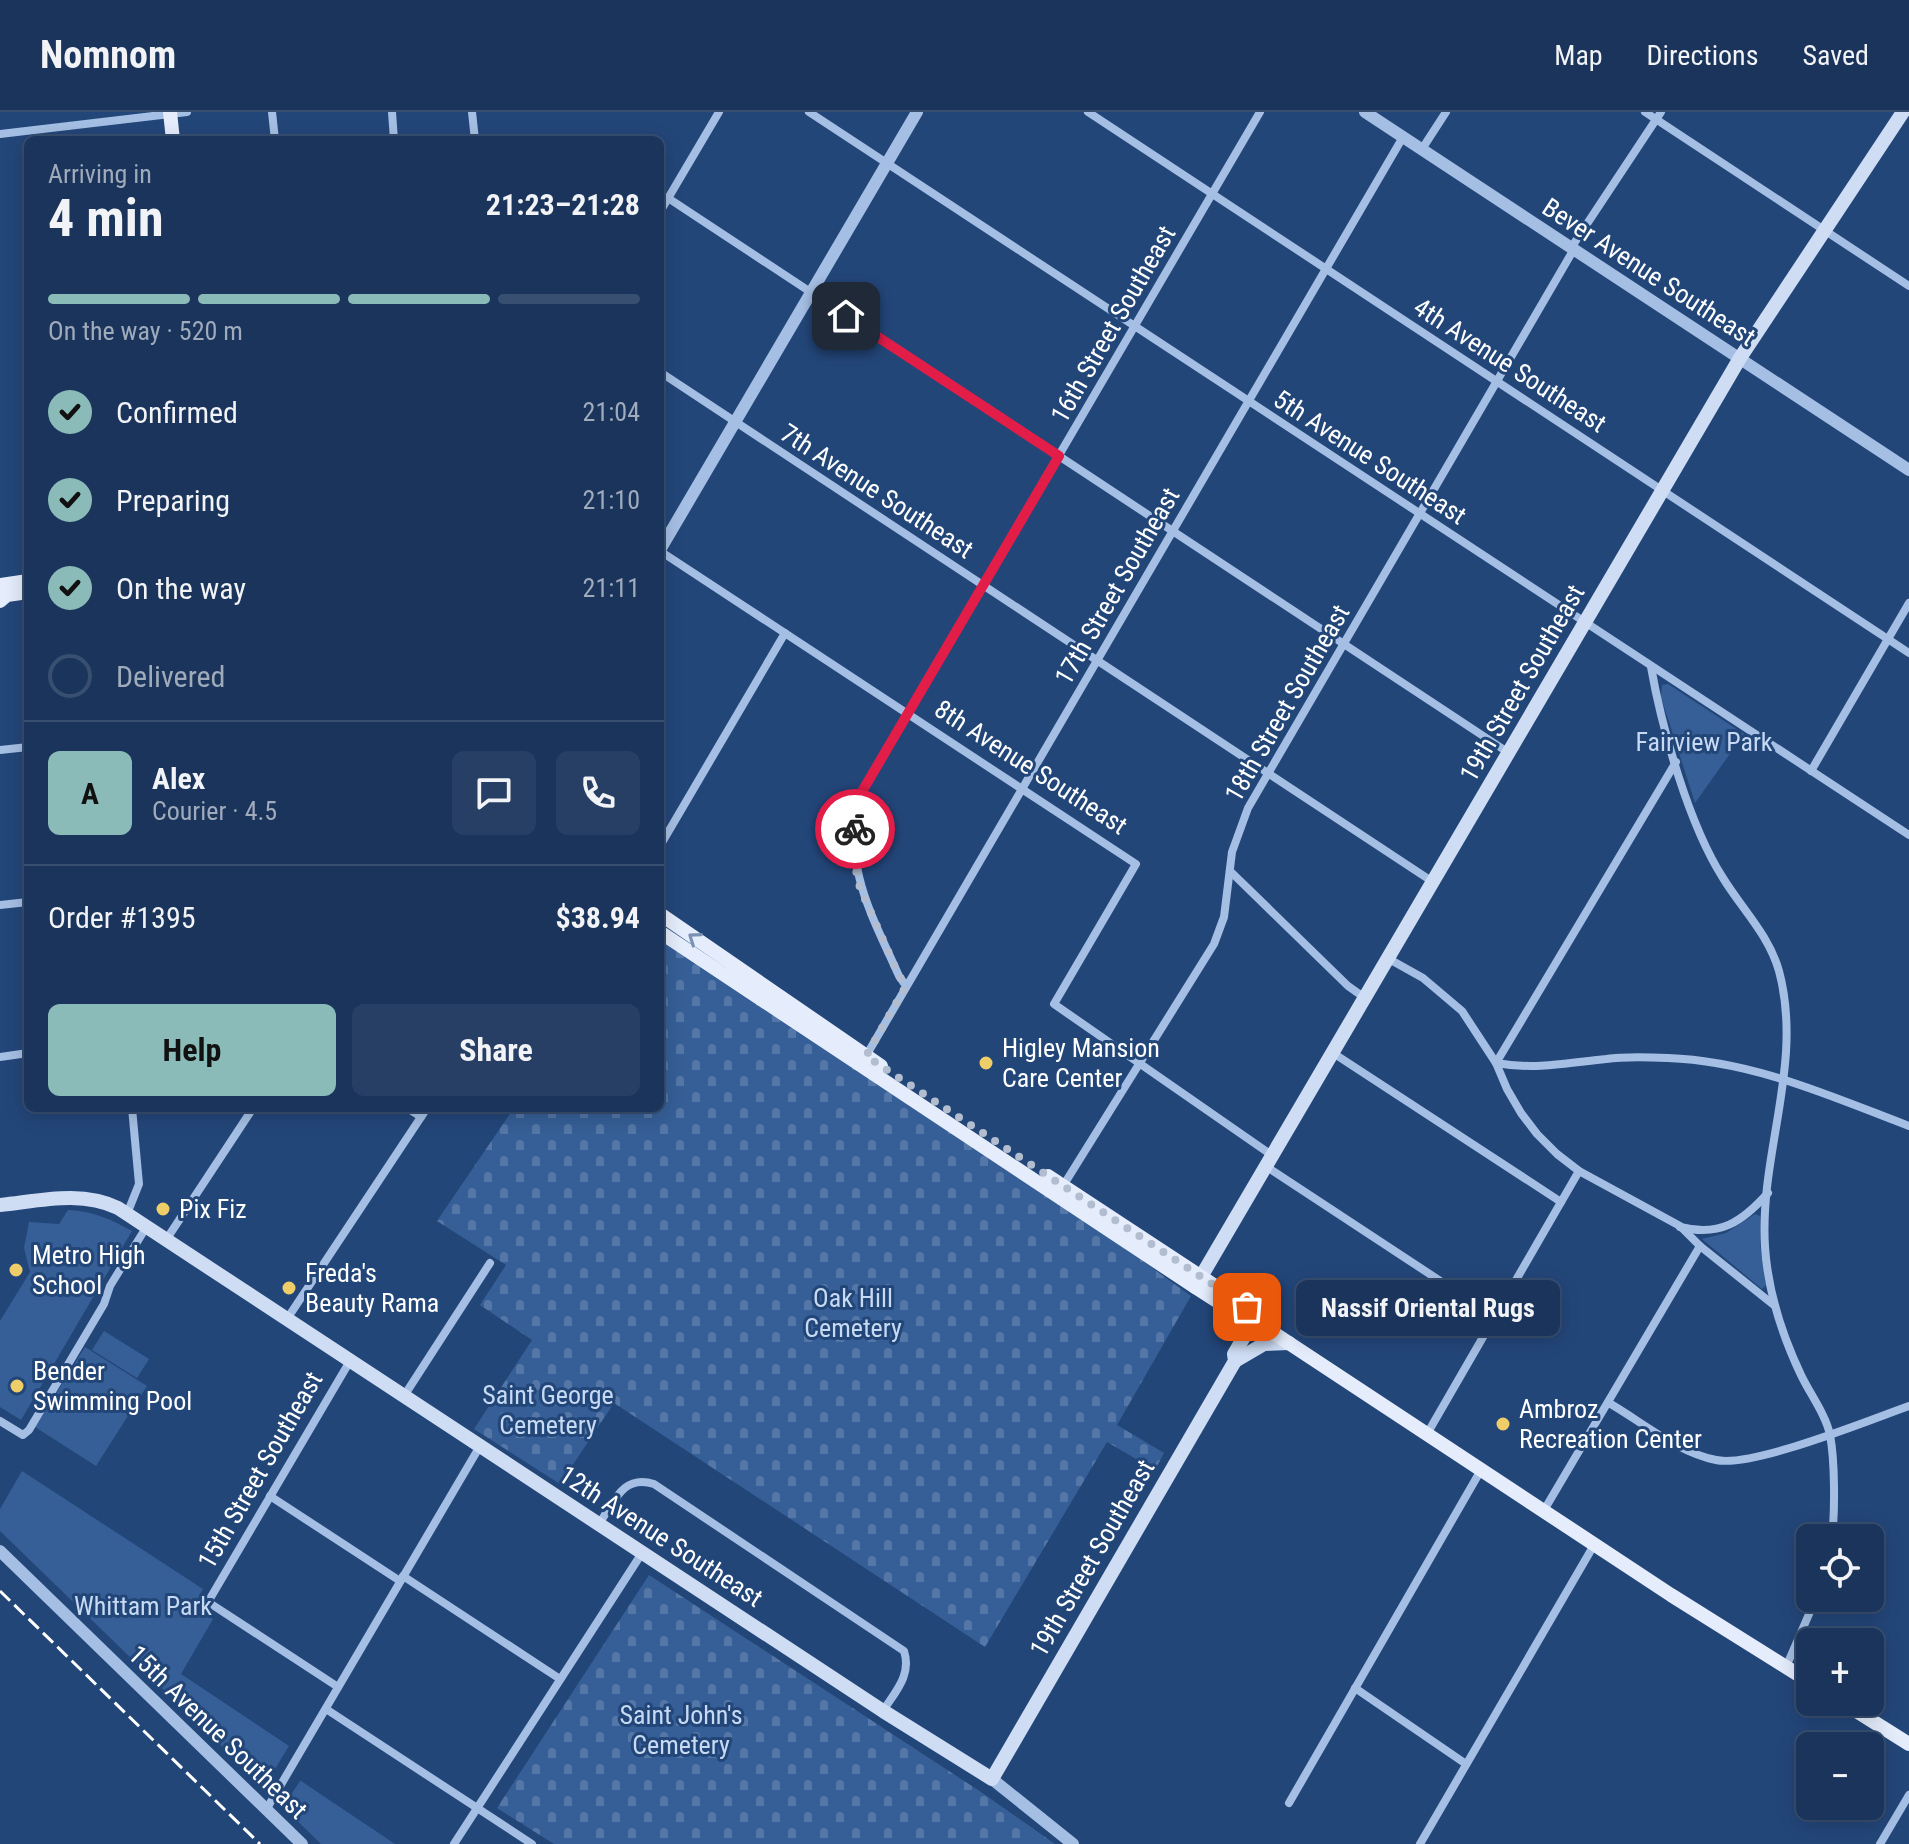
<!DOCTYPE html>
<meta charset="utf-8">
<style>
body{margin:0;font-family:"Roboto Condensed",sans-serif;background:#273f64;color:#f1f3f6;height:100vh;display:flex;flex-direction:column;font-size:30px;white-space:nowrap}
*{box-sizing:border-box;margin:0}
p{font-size:26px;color:#9faabb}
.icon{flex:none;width:44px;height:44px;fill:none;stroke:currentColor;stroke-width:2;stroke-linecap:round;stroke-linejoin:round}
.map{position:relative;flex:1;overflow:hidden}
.drawer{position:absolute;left:24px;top:24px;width:640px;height:976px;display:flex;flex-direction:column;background:#1a345b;border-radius:12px;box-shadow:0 4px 20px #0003,0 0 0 2px #384f71}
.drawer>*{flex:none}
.fabs{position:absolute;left:1796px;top:1412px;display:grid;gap:16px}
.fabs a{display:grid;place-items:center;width:88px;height:88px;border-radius:12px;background:#1a345b;box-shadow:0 4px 20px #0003,0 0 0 2px #384f71;font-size:40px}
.pin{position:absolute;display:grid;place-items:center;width:68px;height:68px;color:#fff;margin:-34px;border-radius:16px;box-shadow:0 4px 12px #0006}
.courier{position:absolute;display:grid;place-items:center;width:80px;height:80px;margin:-40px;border:6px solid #e11d48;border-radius:50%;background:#fff;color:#222;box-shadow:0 2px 10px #0007}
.bubble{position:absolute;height:56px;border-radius:12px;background:#1a345b;box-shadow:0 4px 20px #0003,0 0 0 2px #384f71;font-size:26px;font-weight:700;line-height:56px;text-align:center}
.head em{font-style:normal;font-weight:700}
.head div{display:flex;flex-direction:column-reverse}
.head{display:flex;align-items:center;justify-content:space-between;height:136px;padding:0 24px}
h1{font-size:52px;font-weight:700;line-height:60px}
.bar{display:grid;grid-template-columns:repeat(4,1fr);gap:12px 8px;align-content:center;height:96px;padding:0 24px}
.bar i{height:10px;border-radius:6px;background:#384f71}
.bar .selected{background:#8bbbb9}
.bar p{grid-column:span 4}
.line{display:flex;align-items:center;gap:20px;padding:0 24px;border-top:2px solid #384f71}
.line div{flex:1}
.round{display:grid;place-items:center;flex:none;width:84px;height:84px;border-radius:12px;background:#273f64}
ol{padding:0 24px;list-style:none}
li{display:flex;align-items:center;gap:24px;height:88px}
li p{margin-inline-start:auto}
li .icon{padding:8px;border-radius:50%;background:#8bbbb9;color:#111;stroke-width:4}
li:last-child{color:#9faabb}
li i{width:44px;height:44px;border:4px solid #384f71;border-radius:50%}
.action{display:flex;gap:16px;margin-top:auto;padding:16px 24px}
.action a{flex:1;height:92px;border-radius:12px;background:#8bbbb9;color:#111;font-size:32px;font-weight:700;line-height:92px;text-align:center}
.action a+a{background:#273f64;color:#f1f3f6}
header{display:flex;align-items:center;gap:48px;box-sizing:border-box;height:112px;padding:0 40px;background:#1a345b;border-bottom:2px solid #384f71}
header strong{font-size:38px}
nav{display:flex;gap:44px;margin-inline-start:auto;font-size:28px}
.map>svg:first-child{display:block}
.green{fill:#365f97}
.cemetery{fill:url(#cemetery-stones)}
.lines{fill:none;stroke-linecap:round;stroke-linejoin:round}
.minor{stroke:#a5bfe4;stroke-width:8}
.tertiary{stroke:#a5bfe4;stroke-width:12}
.secondary{stroke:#ceddf4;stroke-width:14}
.primary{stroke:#e5edfc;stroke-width:14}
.rail{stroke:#fff;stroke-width:3;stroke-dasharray:14 6;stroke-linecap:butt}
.oneway{stroke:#7a91b4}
.done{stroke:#b2bed0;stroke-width:8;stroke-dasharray:0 14.4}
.route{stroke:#e11d48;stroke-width:10}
.poi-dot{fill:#efcd68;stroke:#234679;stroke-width:3}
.labels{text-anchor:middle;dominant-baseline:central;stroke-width:6;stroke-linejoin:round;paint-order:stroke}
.street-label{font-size:26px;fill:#fff;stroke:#234679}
.park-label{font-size:26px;fill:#c7daf4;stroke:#234679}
.poi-label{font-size:26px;fill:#fff;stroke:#234679;text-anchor:start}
</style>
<header>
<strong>Nomnom</strong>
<nav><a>Map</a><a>Directions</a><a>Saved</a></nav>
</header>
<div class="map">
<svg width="1909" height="1732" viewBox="0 0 1909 1732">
<defs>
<pattern id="cemetery-stones" width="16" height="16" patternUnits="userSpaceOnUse" patternTransform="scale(2)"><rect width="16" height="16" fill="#365f97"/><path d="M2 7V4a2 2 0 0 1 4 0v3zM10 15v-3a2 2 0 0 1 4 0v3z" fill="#5477a7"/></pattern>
</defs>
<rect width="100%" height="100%" fill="#234679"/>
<g class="green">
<path d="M1668 572 1744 622 1695 691 1661 585 1662 573Z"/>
<path d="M68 1098C93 1099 110 1107 132 1119L21 1308 0 1295V1209L30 1160 24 1136 29 1110 59 1112Z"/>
<path d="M1755 1102 1760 1104V1132L1766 1173 1762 1177 1702 1127 1726 1121Z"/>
<path d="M104 1219 149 1247 137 1266 92 1238Z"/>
<path d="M85 1235 147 1274 96 1354 35 1315Z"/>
<path d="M22 1359 203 1477 193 1495 213 1507 181 1562 289 1634 264 1675 0 1419V1397Z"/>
<path d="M300 1669H301L395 1732H321L283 1695Z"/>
</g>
<g class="cemetery">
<path d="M660 826 1096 1115 1191 1184 1117 1313 1164 1341 1155 1358 1107 1330 985 1535 614 1291 560 1372 474 1317 532 1228 480 1193 506 1153 437 1109 514 996H660Z"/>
<path d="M649 1463 981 1680 1055 1732H554L497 1696Z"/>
</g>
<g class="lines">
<g class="minor">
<path d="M272 0 275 28"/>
<path d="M392 0 394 28"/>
<path d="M472 0 475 28"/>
<path d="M809 0 1909 723"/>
<path d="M1088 0 1909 541"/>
<path d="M1645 0 1909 174"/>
<path d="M0 22 187 0"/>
<path d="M1422 37 1446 0"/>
<path d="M668 86 1509 641"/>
<path d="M660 100 719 0"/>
<path d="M1571 136 1661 0"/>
<path d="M660 260 1433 770"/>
<path d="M660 439 1136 752 1054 892 1273 1044"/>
<path d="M1651 555C1662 617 1689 713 1723 766 1742 797 1769 823 1779 859 1804 952 1759 1042 1765 1135 1768 1180 1782 1223 1801 1263 1810 1282 1826 1303 1830 1323 1835 1349 1835 1399 1832 1426"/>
<path d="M0 638 28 635"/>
<path d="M1676 650 1496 951C1535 958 1568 951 1606 947 1626 944 1648 945 1668 946 1753 949 1830 984 1909 1014"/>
<path d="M1811 659 1909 491"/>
<path d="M660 734 785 521"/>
<path d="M1230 759 1348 874 1365 886"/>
<path d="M0 793 28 790"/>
<path d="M1389 847 1423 866 1462 899 1496 951 1507 977 1521 1001 1537 1022 1557 1042 1579 1059 1680 1114 1700 1134 1775 1194"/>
<path d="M906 874 899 864C871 801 842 754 860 683L1260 0"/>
<path d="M1333 941 1561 1090"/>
<path d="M866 944 1403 25"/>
<path d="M0 945 28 941"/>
<path d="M407 996 421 1005"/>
<path d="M1267 1055 1495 1205"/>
<path d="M1063 1074 1214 832 1224 805 1232 740 1248 696 1574 137"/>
<path d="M127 1102 139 1072 132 996"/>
<path d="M1680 1115C1720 1125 1742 1110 1768 1081"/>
<path d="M166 1128 253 996"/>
<path d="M287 1207 427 996"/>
<path d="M404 1284 490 1151"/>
<path d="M1609 1291C1642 1310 1677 1340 1716 1348 1752 1356 1869 1308 1909 1294"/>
<path d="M0 1309 23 1323 29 1318 104 1192 110 1174 147 1114"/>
<path d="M1427 1322 1579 1059"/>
<path d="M270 1384 400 1469"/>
<path d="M1543 1400 1700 1134"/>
<path d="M599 1412C614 1390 623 1362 654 1372L904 1539C912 1563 895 1580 883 1599"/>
<path d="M403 1464 560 1567"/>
<path d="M1786 1555 1816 1486"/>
<path d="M338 1575 208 1490 350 1249"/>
<path d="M1355 1576 1466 1652"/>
<path d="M326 1597 532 1732"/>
<path d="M1289 1691 1481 1358"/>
<path d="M266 1698 480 1334"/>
<path d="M454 1732 642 1441"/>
<path d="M1420 1732 1594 1433"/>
<path d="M1880 1732 1909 1683"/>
</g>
<g class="tertiary">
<path d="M1365 0 1909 358"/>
<path d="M660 438 917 0"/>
<path d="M0 1439 302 1732"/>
<path d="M992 1667 1073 1732"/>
</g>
<g class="secondary">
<path d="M0 1093C39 1089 81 1078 118 1096L883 1599 992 1667 1235 1249 1234 1242 1254 1208"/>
<path d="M1195 1175 1740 246 1903 0"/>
<path d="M1235 1249 1264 1232 1289 1231"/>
</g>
<g class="primary">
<path d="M170 0 173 28"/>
<path d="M0 473 28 469"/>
<path d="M0 489 7 483 28 480"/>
<path d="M660 802 881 954"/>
<path d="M660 820 1195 1175 1242 1205 1254 1208 1671 1483 1810 1570"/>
<path d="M1048 1064 1247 1195 1254 1208"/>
<path d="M1842 1590 1909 1632"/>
</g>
<path class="rail" d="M0 1479 260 1732"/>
</g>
<defs><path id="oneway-chevron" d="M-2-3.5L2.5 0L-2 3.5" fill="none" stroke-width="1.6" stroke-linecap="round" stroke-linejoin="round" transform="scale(2)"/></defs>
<use class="oneway" href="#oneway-chevron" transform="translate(694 826) rotate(-145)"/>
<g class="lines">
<path class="done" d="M855 717V754L860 776 899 864 906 874 866 944 1247 1195"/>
<path class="route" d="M846 204 1059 344 860 683 855 717"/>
</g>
<g class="poi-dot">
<circle cx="986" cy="951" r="8"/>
<circle cx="163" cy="1097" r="8"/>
<circle cx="16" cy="1158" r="8"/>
<circle cx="289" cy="1176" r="8"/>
<circle cx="17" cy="1274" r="8"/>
<circle cx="1503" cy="1312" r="8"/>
</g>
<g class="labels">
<g class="street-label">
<text transform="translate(1649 160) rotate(33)">Bever Avenue Southeast</text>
<text transform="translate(1113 212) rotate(-60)">16th Street Southeast</text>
<text transform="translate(1510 253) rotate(33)">4th Avenue Southeast</text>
<text transform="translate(1370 345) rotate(33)">5th Avenue Southeast</text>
<text transform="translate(877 379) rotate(33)">7th Avenue Southeast</text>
<text transform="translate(1117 474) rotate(-60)">17th Street Southeast</text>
<text transform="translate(1522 571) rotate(-60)">19th Street Southeast</text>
<text transform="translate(1287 591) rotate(-60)">18th Street Southeast</text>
<text transform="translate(1031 655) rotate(33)">8th Avenue Southeast</text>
<text transform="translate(260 1358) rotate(-60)">15th Street Southeast</text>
<text transform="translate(661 1424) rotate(33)">12th Avenue Southeast</text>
<text transform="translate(1092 1446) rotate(-60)">19th Street Southeast</text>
<text transform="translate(218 1620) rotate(44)">15th Avenue Southeast</text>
</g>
<g class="park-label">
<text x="1704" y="630">Fairview Park</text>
<text x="853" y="1186">Oak Hill<tspan x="853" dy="30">Cemetery</tspan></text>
<text x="548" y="1283">Saint George<tspan x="548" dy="30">Cemetery</tspan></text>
<text x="143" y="1494">Whittam Park</text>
<text x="681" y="1603">Saint John's<tspan x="681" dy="30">Cemetery</tspan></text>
</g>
<g class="poi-label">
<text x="1002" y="936">Higley Mansion<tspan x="1002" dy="30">Care Center</tspan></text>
<text x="179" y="1097">Pix Fiz</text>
<text x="32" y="1143">Metro High<tspan x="32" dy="30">School</tspan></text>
<text x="305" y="1161">Freda's<tspan x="305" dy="30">Beauty Rama</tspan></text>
<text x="33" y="1259">Bender<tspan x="33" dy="30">Swimming Pool</tspan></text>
<text x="1519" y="1297">Ambroz<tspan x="1519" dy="30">Recreation Center</tspan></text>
</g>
</g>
</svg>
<div class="fabs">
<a><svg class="icon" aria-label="locate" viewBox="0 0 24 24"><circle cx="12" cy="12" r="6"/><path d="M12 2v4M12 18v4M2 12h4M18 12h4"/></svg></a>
<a>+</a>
<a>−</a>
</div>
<div class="pin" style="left:1247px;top:1195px;background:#ea580c"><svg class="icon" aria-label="bag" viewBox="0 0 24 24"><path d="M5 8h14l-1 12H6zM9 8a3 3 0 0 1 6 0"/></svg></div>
<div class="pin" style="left:846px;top:204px;background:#1f2937"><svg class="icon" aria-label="home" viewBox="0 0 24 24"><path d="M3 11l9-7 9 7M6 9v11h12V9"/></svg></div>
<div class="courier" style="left:855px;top:717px"><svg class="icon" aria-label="bike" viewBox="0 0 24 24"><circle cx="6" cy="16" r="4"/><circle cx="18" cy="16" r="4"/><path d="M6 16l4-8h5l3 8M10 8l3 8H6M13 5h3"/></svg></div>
<div class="bubble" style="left:1296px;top:1168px;width:264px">Nassif Oriental Rugs</div>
<section class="drawer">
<div class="head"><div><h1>4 min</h1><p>Arriving in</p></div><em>21:23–21:28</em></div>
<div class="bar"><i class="selected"></i><i class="selected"></i><i class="selected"></i><i></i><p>On the way · 520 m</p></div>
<ol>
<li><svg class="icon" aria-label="check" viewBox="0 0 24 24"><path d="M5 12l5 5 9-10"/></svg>Confirmed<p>21:04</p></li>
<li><svg class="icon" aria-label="check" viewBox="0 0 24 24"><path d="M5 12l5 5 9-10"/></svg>Preparing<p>21:10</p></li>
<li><svg class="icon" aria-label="check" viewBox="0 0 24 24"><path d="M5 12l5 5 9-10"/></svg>On the way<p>21:11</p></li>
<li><i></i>Delivered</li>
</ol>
<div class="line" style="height:144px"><b class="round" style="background:#8bbbb9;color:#111">A</b><div><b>Alex</b><p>Courier · 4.5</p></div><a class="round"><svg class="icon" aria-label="chat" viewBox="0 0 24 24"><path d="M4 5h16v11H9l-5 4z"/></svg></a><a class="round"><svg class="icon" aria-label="phone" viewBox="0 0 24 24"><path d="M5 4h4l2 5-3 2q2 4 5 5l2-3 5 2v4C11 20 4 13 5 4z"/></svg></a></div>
<div class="line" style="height:104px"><div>Order #1395</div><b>$38.94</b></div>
<div class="action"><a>Help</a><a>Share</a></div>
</section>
</div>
